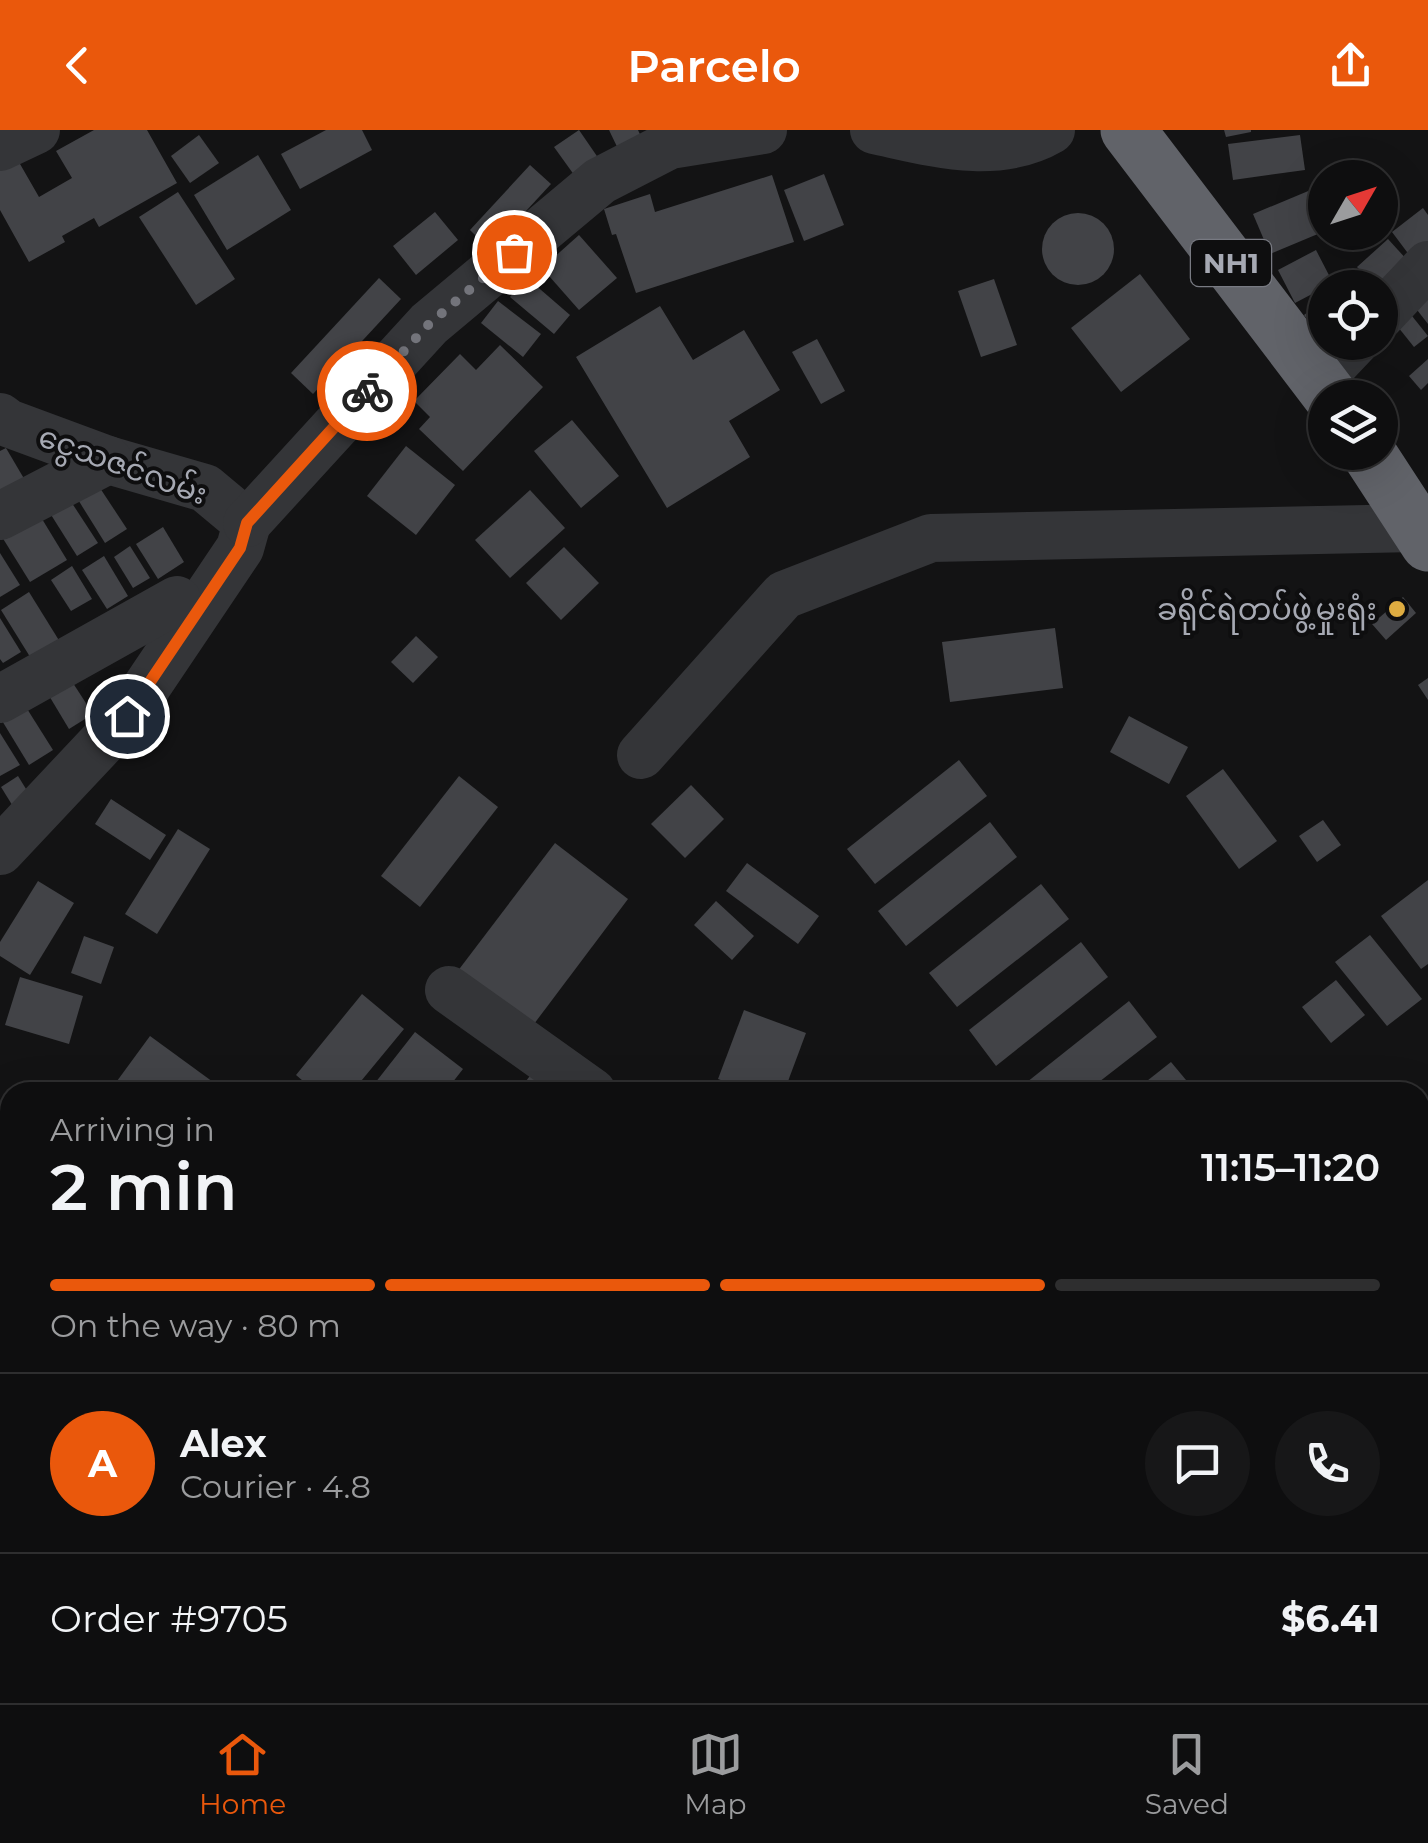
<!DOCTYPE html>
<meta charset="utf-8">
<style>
body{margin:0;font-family:Montserrat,"Noto Sans Myanmar",sans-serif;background:#171718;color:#f1f3f6;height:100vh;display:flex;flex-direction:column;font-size:38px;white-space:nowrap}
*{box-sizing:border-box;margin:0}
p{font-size:32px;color:#9b9c9e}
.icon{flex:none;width:55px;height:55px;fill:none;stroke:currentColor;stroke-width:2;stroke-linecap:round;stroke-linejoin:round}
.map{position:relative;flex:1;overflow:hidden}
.side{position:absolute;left:0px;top:952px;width:1430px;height:622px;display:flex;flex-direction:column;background:#0e0e0f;border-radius:30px 30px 0 0;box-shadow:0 10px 40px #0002,0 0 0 2px #2e2e2f}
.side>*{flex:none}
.needle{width:65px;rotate:51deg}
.buttons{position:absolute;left:1308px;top:30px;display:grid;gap:20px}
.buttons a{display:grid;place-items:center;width:90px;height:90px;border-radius:50%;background:#0e0e0f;box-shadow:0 10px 40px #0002,0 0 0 2px #2e2e2f;font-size:50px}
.pin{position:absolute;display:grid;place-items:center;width:85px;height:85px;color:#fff;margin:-42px;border:5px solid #fff;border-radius:50%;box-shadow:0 2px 10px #0007}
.courier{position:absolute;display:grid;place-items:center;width:100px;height:100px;margin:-50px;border:8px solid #ea580c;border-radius:50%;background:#fff;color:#222;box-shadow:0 2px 12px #0007}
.overview em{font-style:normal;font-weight:600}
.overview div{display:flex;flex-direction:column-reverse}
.overview{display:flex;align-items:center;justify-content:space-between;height:170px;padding:0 50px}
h1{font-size:65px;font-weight:600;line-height:75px}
.bar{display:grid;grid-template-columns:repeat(4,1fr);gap:15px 10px;align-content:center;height:120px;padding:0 50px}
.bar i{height:12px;border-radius:8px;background:#2e2e2f}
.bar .active{background:#ea580c}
.bar p{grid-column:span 4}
.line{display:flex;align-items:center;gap:25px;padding:0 50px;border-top:2px solid #2e2e2f}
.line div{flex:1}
.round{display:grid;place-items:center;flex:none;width:105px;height:105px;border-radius:52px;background:#171718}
header{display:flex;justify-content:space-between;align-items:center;height:130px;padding:0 50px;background:#ea580c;color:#fff;font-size:45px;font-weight:600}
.tabs{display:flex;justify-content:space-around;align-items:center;height:140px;border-top:2px solid #2e2e2f;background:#0e0e0f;font-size:28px;color:#9b9c9e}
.tabs a{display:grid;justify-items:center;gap:5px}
.tabs .active{color:#ea580c}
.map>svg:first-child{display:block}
.building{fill:#424347}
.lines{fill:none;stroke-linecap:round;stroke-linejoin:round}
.minor{stroke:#343538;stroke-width:48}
.highway{stroke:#616369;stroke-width:55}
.done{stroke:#73747b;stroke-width:10;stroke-dasharray:0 18}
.route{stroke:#ea580c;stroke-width:12}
.poi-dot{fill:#deac41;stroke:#0e0e0f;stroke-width:4}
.labels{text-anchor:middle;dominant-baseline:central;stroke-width:8;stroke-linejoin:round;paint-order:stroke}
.shield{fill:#0e0e0f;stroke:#787a82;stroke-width:2.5}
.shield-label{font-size:28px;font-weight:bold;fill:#a6a9b3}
.street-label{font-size:30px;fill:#a6a9b3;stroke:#0e0e0f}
.poi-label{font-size:30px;fill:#a6a9b3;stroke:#0e0e0f;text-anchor:end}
</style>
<header><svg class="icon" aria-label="back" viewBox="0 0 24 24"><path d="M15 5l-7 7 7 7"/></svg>Parcelo<svg class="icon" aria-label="share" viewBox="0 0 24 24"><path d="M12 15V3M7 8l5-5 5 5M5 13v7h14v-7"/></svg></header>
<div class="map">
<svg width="1428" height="1573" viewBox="0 0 1428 1573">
<rect width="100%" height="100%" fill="#131314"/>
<g class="building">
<path d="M94 0H147L177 53 99 97 94 88 62 106 65 112 29 132 0 80V36L16 27 39 67 72 48 56 21Z"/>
<path d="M326 0H362L372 20 300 59 281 24Z"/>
<path d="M579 0 601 32 577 49 554 17Z"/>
<path d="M609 0H638L645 15 621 25Z"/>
<path d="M1224 0H1251V2L1226 7Z"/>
<path d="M199 5 219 33 190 53 171 26Z"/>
<path d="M1300 5 1305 40 1233 50 1228 14Z"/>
<path d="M258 25 291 80 227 120 194 65Z"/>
<path d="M530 35 551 54 490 120 470 100Z"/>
<path d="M824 44 844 95 804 111 784 60Z"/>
<path d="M772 45 794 112 636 163 616 104 612 105 604 79 650 64 655 82Z"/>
<path d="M1325 54V101L1270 124 1253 84Z"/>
<path d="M178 62 235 149 196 175 139 87Z"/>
<path d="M1423 78 1428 85V125L1416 134 1392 102Z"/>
<path d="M435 82 458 110 416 145 393 116Z"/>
<circle cx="1078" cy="119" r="36"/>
<path d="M579 105 617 148 579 180 542 138Z"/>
<path d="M1388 109 1418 142 1376 158 1357 137Z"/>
<path d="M1316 120 1333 153 1295 173 1278 140Z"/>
<path d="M1140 144 1190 209 1121 262 1071 198Z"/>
<path d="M526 147 570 185 554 204 510 167Z"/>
<path d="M379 148 401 169 313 264 291 243Z"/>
<path d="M994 149 1017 215 981 227 958 161Z"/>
<path d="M1428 165V194L1414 176Z"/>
<path d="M1325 169V202L1320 206 1304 185Z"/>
<path d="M498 171 541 204 523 227 481 193Z"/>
<path d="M660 176 693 230 744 200 780 260 729 291 750 327 667 378 576 227Z"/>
<path d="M1408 181 1428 206 1414 217 1394 192Z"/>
<path d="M817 209 845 261 821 274 792 222Z"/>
<path d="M500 215 543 257 463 341 419 299 430 287 414 271 460 224 476 240Z"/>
<path d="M1428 229V253L1421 260 1409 246Z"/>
<path d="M572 290 619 346 581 378 534 321Z"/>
<path d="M406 316 455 355 416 405 367 366Z"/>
<path d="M6 318 26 352 0 367V321Z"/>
<path d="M98 355 127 399 105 413 77 368Z"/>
<path d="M530 360 565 398 510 448 475 410Z"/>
<path d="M68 367 98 413 77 426 48 380Z"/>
<path d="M39 384 67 430 30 452 2 407Z"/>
<path d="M163 397 184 432 158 449 136 414Z"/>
<path d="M130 416 150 448 133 458 114 427Z"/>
<path d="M564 417 599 453 561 490 526 453Z"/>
<path d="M0 423 20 455 0 467Z"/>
<path d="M104 426 128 466 107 479 82 440Z"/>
<path d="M72 436 92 469 71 481 51 450Z"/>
<path d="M29 462 60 512 32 530 1 480Z"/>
<path d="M1403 467 1416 483 1386 510 1372 494Z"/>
<path d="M0 488 21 522 3 533 0 529Z"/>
<path d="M1055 498 1063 558 950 572 942 512Z"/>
<path d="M416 506 438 527 413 553 391 532Z"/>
<path d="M1428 548V570L1418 555Z"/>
<path d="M71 550 93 584 69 599 48 564Z"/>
<path d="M24 574 53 620 29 635 1 589Z"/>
<path d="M1129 586 1188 617 1169 654 1110 622Z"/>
<path d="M0 603 20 635 0 646Z"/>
<path d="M959 630 987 666 875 754 847 719Z"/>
<path d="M1223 639 1277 711 1239 739 1186 666Z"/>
<path d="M18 646 31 667 14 678 1 657Z"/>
<path d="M459 646 498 677 420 777 381 746Z"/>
<path d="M691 655 724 689 685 728 651 694Z"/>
<path d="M111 669 166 705 150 730 95 694Z"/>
<path d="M1323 690 1341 715 1317 732 1299 706Z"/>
<path d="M990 692 1017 727 906 816 878 781Z"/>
<path d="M178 699 210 719 157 804 125 784Z"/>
<path d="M555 713 628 769 531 898 457 842Z"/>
<path d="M747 733 819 786 798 814 726 761Z"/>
<path d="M1428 750V834L1421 839 1381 786Z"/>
<path d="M38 751 74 773 30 845 0 826V812Z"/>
<path d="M1041 754 1069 789 957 877 929 843Z"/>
<path d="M716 771 754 806 732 830 694 795Z"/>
<path d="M1370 805 1422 869 1387 896 1335 832Z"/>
<path d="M84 806 114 817 101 854 71 843Z"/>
<path d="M1081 812 1108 847 996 936 969 900Z"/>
<path d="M20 847 83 866 69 914 5 895Z"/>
<path d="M1336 850 1365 885 1331 913 1302 877Z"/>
<path d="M362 864 404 899 352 962H316L296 945Z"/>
<path d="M1129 871 1157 907 1086 962H1019L1017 960Z"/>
<path d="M744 880 806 903 784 962H753L718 949Z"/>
<path d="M415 902 463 939 445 962H368Z"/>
<path d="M150 906 224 960 222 962H109Z"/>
<path d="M1171 932 1196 962H1133Z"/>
<path d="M532 943 558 962H518Z"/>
<path d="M933 951 953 962H926Z"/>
<path d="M1420 1092 1428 1101V1169L1420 1176Z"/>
<path d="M1428 1243V1334L1420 1321V1248Z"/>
<path d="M1420 1350 1428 1362V1401L1420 1406Z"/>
<path d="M10 1390V1454L0 1447V1403Z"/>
<path d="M1428 1519V1547L1420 1534V1524Z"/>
<path d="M1420 1559 1428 1573H1389L1383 1565H1420Z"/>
<path d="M93 1565H180L175 1573H87Z"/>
<path d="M817 1565H844L850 1573H807Z"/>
<path d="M941 1565H964L970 1573H930Z"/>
<path d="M1079 1565H1095L1101 1573H1068Z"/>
</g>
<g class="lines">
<g class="minor">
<path d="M874 0C931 12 996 32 1051 0"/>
<path d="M0 17 36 0"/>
<path d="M1380 186 1428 135"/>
<path d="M1320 249 1355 212"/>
<path d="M0 287 8 293 108 330 205 358 247 393 240 418 127 586 0 721"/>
<path d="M0 386 108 330"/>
<path d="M247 393 429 194 600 51 670 15 763 0"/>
<path d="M0 569 177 470"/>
<path d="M641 625 784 465 931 408 1416 398"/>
<path d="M449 860 592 962"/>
<path d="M1196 1565 1201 1573"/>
</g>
<g class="highway">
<path d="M1128 0 1332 268"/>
<path d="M1368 322 1428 414"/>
<path d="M1420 1477 1428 1472"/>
<path d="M1253 1573 1267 1565"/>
</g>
</g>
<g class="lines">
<path class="done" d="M367 261 429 194 514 122"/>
<path class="route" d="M127 586 240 418 247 393 367 261"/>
</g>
<circle class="poi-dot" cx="1397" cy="479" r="10"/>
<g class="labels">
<rect class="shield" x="1191" y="110" width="80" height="46" rx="8"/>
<g class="shield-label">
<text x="1231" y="133">NH1</text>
</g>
<g class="street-label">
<text transform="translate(123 335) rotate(20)">ငွေသဇင်လမ်း</text>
</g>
<g class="poi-label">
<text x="1377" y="479">ခရိုင်ရဲတပ်ဖွဲ့မှုးရုံး</text>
</g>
</g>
</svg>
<div class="buttons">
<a><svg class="needle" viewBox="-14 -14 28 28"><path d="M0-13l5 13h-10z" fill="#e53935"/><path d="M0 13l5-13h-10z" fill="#9b9c9e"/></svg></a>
<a><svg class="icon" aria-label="locate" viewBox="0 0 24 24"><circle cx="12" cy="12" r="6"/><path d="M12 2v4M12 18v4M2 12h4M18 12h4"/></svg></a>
<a><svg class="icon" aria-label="layers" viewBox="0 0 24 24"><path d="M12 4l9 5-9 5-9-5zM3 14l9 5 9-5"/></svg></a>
</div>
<div class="pin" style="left:514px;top:122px;background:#ea580c"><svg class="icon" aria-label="bag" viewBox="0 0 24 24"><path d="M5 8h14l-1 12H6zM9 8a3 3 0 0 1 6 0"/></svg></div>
<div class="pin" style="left:127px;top:586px;background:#1f2937"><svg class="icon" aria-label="home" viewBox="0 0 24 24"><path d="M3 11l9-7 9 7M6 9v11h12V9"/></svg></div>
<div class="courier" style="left:367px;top:261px"><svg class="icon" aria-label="bike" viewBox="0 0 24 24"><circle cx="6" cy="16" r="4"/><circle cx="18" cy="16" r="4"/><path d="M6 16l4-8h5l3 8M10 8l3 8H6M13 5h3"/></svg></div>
<section class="side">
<div class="overview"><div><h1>2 min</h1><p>Arriving in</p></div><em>11:15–11:20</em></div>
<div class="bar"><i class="active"></i><i class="active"></i><i class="active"></i><i></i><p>On the way · 80 m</p></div>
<div class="line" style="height:180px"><b class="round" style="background:#ea580c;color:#fff">A</b><div><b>Alex</b><p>Courier · 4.8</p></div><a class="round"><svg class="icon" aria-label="chat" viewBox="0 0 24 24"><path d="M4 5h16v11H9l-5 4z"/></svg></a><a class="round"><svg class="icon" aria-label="phone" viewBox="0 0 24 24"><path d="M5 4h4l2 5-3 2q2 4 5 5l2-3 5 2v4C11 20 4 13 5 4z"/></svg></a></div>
<div class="line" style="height:130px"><div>Order #9705</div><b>$6.41</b></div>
</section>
</div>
<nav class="tabs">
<a class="active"><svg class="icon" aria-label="home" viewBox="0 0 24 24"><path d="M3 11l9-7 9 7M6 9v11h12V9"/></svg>Home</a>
<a><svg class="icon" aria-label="map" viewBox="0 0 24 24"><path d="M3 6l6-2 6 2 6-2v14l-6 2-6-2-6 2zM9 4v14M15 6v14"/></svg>Map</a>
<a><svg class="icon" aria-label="saved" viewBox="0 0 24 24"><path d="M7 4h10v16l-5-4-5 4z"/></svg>Saved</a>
</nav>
